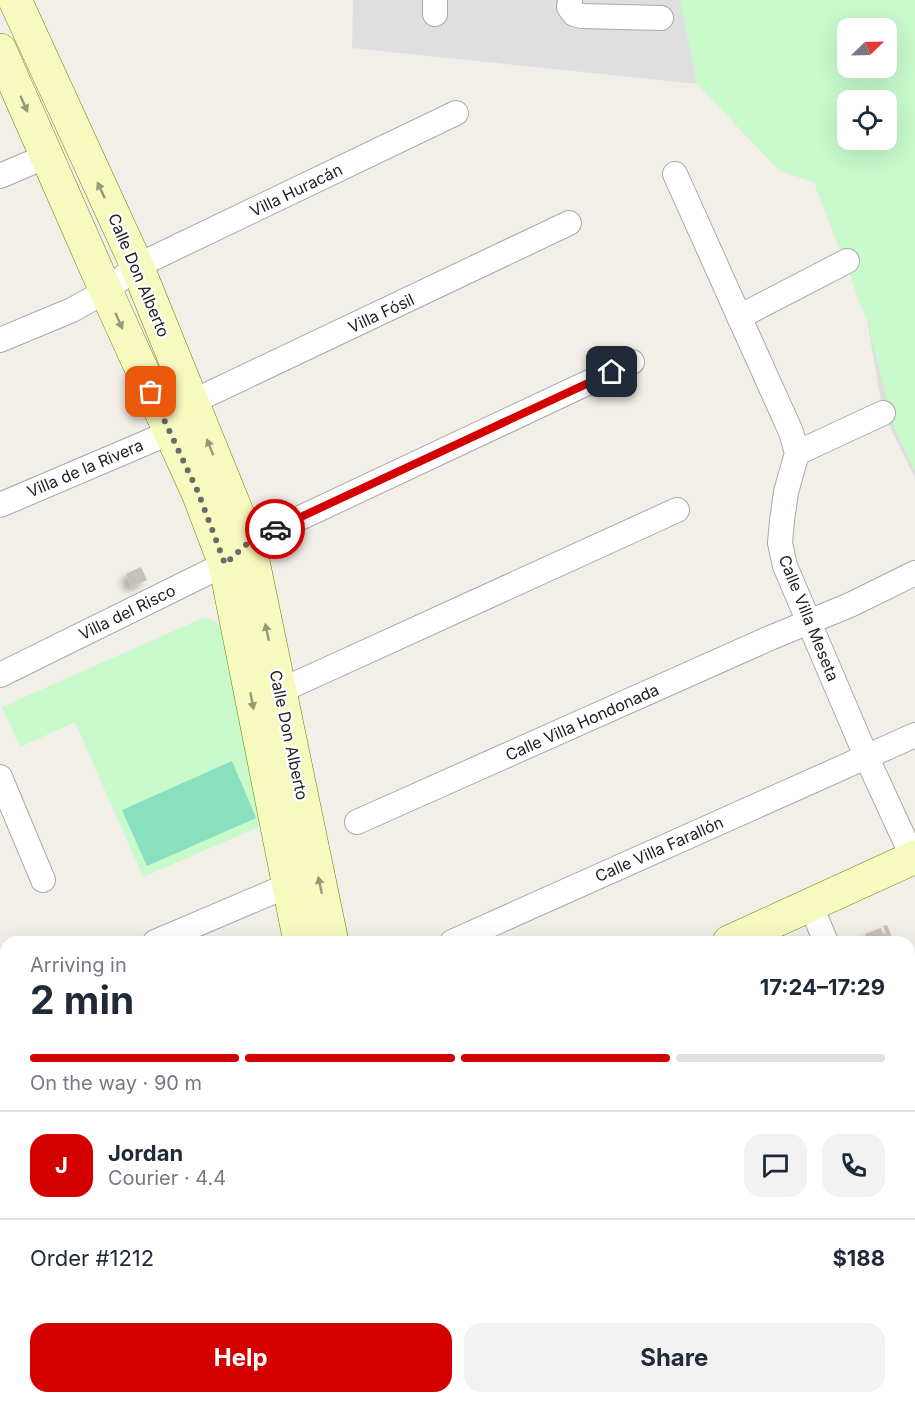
<!DOCTYPE html>
<meta charset="utf-8">
<style>
body{margin:0;font-family:Inter,sans-serif;background:#f2f2f3;color:#1f2937;height:100vh;display:flex;flex-direction:column;font-size:22px;white-space:nowrap}
*{box-sizing:border-box;margin:0}
p{font-size:20px;color:#747a83}
.icon{flex:none;width:33px;height:33px;fill:none;stroke:currentColor;stroke-width:2;stroke-linecap:round;stroke-linejoin:round}
.map{position:relative;flex:1;overflow:hidden}
.side{position:absolute;left:0px;top:936px;width:915px;height:468px;display:flex;flex-direction:column;background:#fff;border-radius:18px 18px 0 0;box-shadow:0 6px 24px #0002}
.side>*{flex:none}
.needle{width:39px;rotate:67deg}
.fabs{position:absolute;left:837px;top:18px;display:grid;gap:12px}
.fabs a{display:grid;place-items:center;width:60px;height:60px;border-radius:12px;background:#fff;box-shadow:0 6px 24px #0002;font-size:30px}
.pin{position:absolute;display:grid;place-items:center;width:51px;height:51px;color:#fff;margin:-26px;border-radius:12px;box-shadow:0 3px 9px #0006}
.courier{position:absolute;display:grid;place-items:center;width:60px;height:60px;margin:-30px;border:4px solid #d40000;border-radius:50%;background:#fff;color:#222;box-shadow:0 2px 8px #0007}
.summary em{font-style:normal;font-weight:700}
.summary div{display:flex;flex-direction:column-reverse}
.summary{display:flex;align-items:center;justify-content:space-between;height:102px;padding:0 30px}
h1{font-size:39px;font-weight:700;line-height:45px}
.bar{display:grid;grid-template-columns:repeat(4,1fr);gap:9px 6px;align-content:center;height:72px;padding:0 30px}
.bar i{height:8px;border-radius:4px;background:#e0e1e3}
.bar .on{background:#d40000}
.bar p{grid-column:span 4}
.line{display:flex;align-items:center;gap:15px;padding:0 30px;border-top:2px solid #e0e1e3}
.line div{flex:1}
.round{display:grid;place-items:center;flex:none;width:63px;height:63px;border-radius:18px;background:#f2f2f3}
.primary-button{display:flex;gap:12px;margin-top:auto;padding:12px 30px}
.primary-button a{flex:1;height:69px;border-radius:18px;background:#d40000;color:#fff;font-size:24px;font-weight:700;line-height:69px;text-align:center}
.primary-button a+a{background:#f2f2f3;color:#1f2937}
.map>svg:first-child{display:block}
.residential{fill:#e0dfdf;fill-rule:evenodd}
.park{fill:#c8facc;fill-rule:evenodd}
.pitch{fill:#88e0be}
.building{fill:#c7bfb8;filter:url(#shadow)}
.lines{fill:none;stroke-linecap:round;stroke-linejoin:round}
.street-casing{stroke:#a9a9a9;stroke-width:26}
.secondary-casing{stroke:#707d05;stroke-width:34}
.street{stroke:#fff;stroke-width:24}
.secondary{stroke:#f7fabf;stroke-width:33}
.oneway{fill:#979978}
.done{stroke:#6b6a68;stroke-width:6;stroke-dasharray:0 10.8}
.route{stroke:#d40000;stroke-width:8}
.labels{text-anchor:middle;dominant-baseline:central;stroke-width:4.5;stroke-linejoin:round;paint-order:stroke}
.street-label{font-size:16px;fill:#222;stroke:#fff}
</style>
<div class="map">
<svg width="915" height="1404" viewBox="0 0 915 1404">
<defs>
<filter id="shadow"><feDropShadow dx="-5.5" dy="5.5" stdDeviation="3" flood-color="#0004"/></filter>
</defs>
<rect width="100%" height="100%" fill="#f2efe9"/>
<g class="residential">
<path d="M353 0H915V478L883 413 867 320 814 182 780 171 697 84 352 48ZM848 28H886V68H848ZM848 100H886V140H848Z"/>
<path d="M0 1052 6 1067V1398H135L138 1404H0Z"/>
</g>
<g class="park">
<path d="M680 0H915V471L895 430 867 320 814 182 780 171 697 84ZM848 28H886V68H848ZM848 100H886V140H848Z"/>
<path d="M205 617 226 628 261 826 143 877 75 722 20 747 2 707Z"/>
</g>
<path class="pitch" d="M232 761 256 818 147 866 122 810Z"/>
<g class="building">
<path d="M141 567 147 580 131 587 126 574Z"/>
<path d="M887 925 894 942H868L865 934 881 928 883 934 886 933 883 926Z"/>
<path d="M909 976 915 990V1000L913 995 910 996 915 1007V1048L909 1035Z"/>
<path d="M6 1018V1090L0 1074V1020Z"/>
<path d="M909 1210 915 1224V1266L909 1268Z"/>
<path d="M0 1307 6 1313V1316L3 1318 5 1319 1 1333Z"/>
<path d="M0 1338 6 1340V1398H13L11 1404H0Z"/>
<path d="M123 1398H165L167 1404H125Z"/>
<path d="M636 1398H661L663 1404H639Z"/>
<path d="M742 1398H766L769 1404H745Z"/>
</g>
<g class="lines">
<g class="street-casing">
<g id="street">
<path d="M570 0 569 7 574 14 582 16 661 18"/>
<path d="M435 14V0"/>
<path d="M675 174 791 432 797 453 786 492 782 521 780 543 785 566 866 756 913 858"/>
<path d="M0 176 47 156"/>
<path d="M739 317 847 261"/>
<path d="M0 340 72 310 106 291 137 266 456 113"/>
<path d="M192 402 569 223"/>
<path d="M797 453 883 413"/>
<path d="M0 505 169 433"/>
<path d="M0 675 225 564 249 542 632 362"/>
<path d="M280 691 677 510"/>
<path d="M0 777 43 880"/>
<path d="M357 822 770 638 850 605 915 573"/>
<path d="M811 906 826 942"/>
<path d="M155 942 289 885"/>
<path d="M452 942 915 735"/>
<path d="M909 1135 915 1149"/>
<path d="M0 1214 6 1229"/>
<path d="M0 1283 6 1285"/>
<path d="M81 1398 84 1404"/>
<path d="M536 1398 539 1404"/>
<path d="M695 1398V1399"/>
</g>
</g>
<g class="secondary-casing">
<g id="secondary">
<path d="M15 0 137 266 249 542 332 942"/>
<path d="M0 50 106 291 198 493 225 564 300 942"/>
<path d="M729 942 915 857"/>
<path d="M392 1398 393 1404"/>
<path d="M425 1398 426 1404"/>
</g>
</g>
<use href="#street" class="street"/>
<use href="#secondary" class="secondary"/>
</g>
<defs><path id="oneway-solid" d="M-6-.8H1V-3.2L6.5 0L1 3.2V.8H-6Z" transform="scale(1.5)"/></defs>
<g class="oneway">
<use href="#oneway-solid" transform="translate(24 104) rotate(66)"/>
<use href="#oneway-solid" transform="translate(101 190) rotate(-115)"/>
<use href="#oneway-solid" transform="translate(119 321) rotate(66)"/>
<use href="#oneway-solid" transform="translate(210 447) rotate(-112)"/>
<use href="#oneway-solid" transform="translate(267 632) rotate(-102)"/>
<use href="#oneway-solid" transform="translate(252 701) rotate(79)"/>
<use href="#oneway-solid" transform="translate(320 885) rotate(-102)"/>
</g>
<g class="lines">
<path class="done" d="M151 392 198 492 225 564 249 542 275 529"/>
<path class="route" d="M275 529 612 372"/>
</g>
<g class="labels">
<g class="street-label">
<text transform="translate(296 190) rotate(-26)">Villa Huracán</text>
<text transform="translate(139 275) rotate(67)">Calle Don Alberto</text>
<text transform="translate(381 313) rotate(-25)">Villa Fósil</text>
<text transform="translate(85 468) rotate(-23)">Villa de la Rivera</text>
<text transform="translate(127 612) rotate(-26)">Villa del Risco</text>
<text transform="translate(809 618) rotate(68)">Calle Villa Meseta</text>
<text transform="translate(582 722) rotate(-24)">Calle Villa Hondonada</text>
<text transform="translate(289 735) rotate(78)">Calle Don Alberto</text>
<text transform="translate(659 849) rotate(-24)">Calle Villa Farallón</text>
</g>
</g>
</svg>
<div class="fabs">
<a><svg class="needle" viewBox="-14 -14 28 28"><path d="M0-13l5 13h-10z" fill="#e53935"/><path d="M0 13l5-13h-10z" fill="#747a83"/></svg></a>
<a><svg class="icon" aria-label="locate" viewBox="0 0 24 24"><circle cx="12" cy="12" r="6"/><path d="M12 2v4M12 18v4M2 12h4M18 12h4"/></svg></a>
</div>
<div class="pin" style="left:151px;top:392px;background:#ea580c"><svg class="icon" aria-label="bag" viewBox="0 0 24 24"><path d="M5 8h14l-1 12H6zM9 8a3 3 0 0 1 6 0"/></svg></div>
<div class="pin" style="left:612px;top:372px;background:#1f2937"><svg class="icon" aria-label="home" viewBox="0 0 24 24"><path d="M3 11l9-7 9 7M6 9v11h12V9"/></svg></div>
<div class="courier" style="left:275px;top:529px"><svg class="icon" aria-label="car" viewBox="0 0 24 24"><path d="M5 17H2v-5l4-1 3-4h7l3 4 3 1v5h-3M9 17h6M6 11h13"/><circle cx="7" cy="17" r="2"/><circle cx="17" cy="17" r="2"/></svg></div>
<section class="side">
<div class="summary"><div><h1>2 min</h1><p>Arriving in</p></div><em>17:24–17:29</em></div>
<div class="bar"><i class="on"></i><i class="on"></i><i class="on"></i><i></i><p>On the way · 90 m</p></div>
<div class="line" style="height:108px"><b class="round" style="background:#d40000;color:#fff">J</b><div><b>Jordan</b><p>Courier · 4.4</p></div><a class="round"><svg class="icon" aria-label="chat" viewBox="0 0 24 24"><path d="M4 5h16v11H9l-5 4z"/></svg></a><a class="round"><svg class="icon" aria-label="phone" viewBox="0 0 24 24"><path d="M5 4h4l2 5-3 2q2 4 5 5l2-3 5 2v4C11 20 4 13 5 4z"/></svg></a></div>
<div class="line" style="height:78px"><div>Order #1212</div><b>$188</b></div>
<div class="primary-button"><a>Help</a><a>Share</a></div>
</section>
</div>
